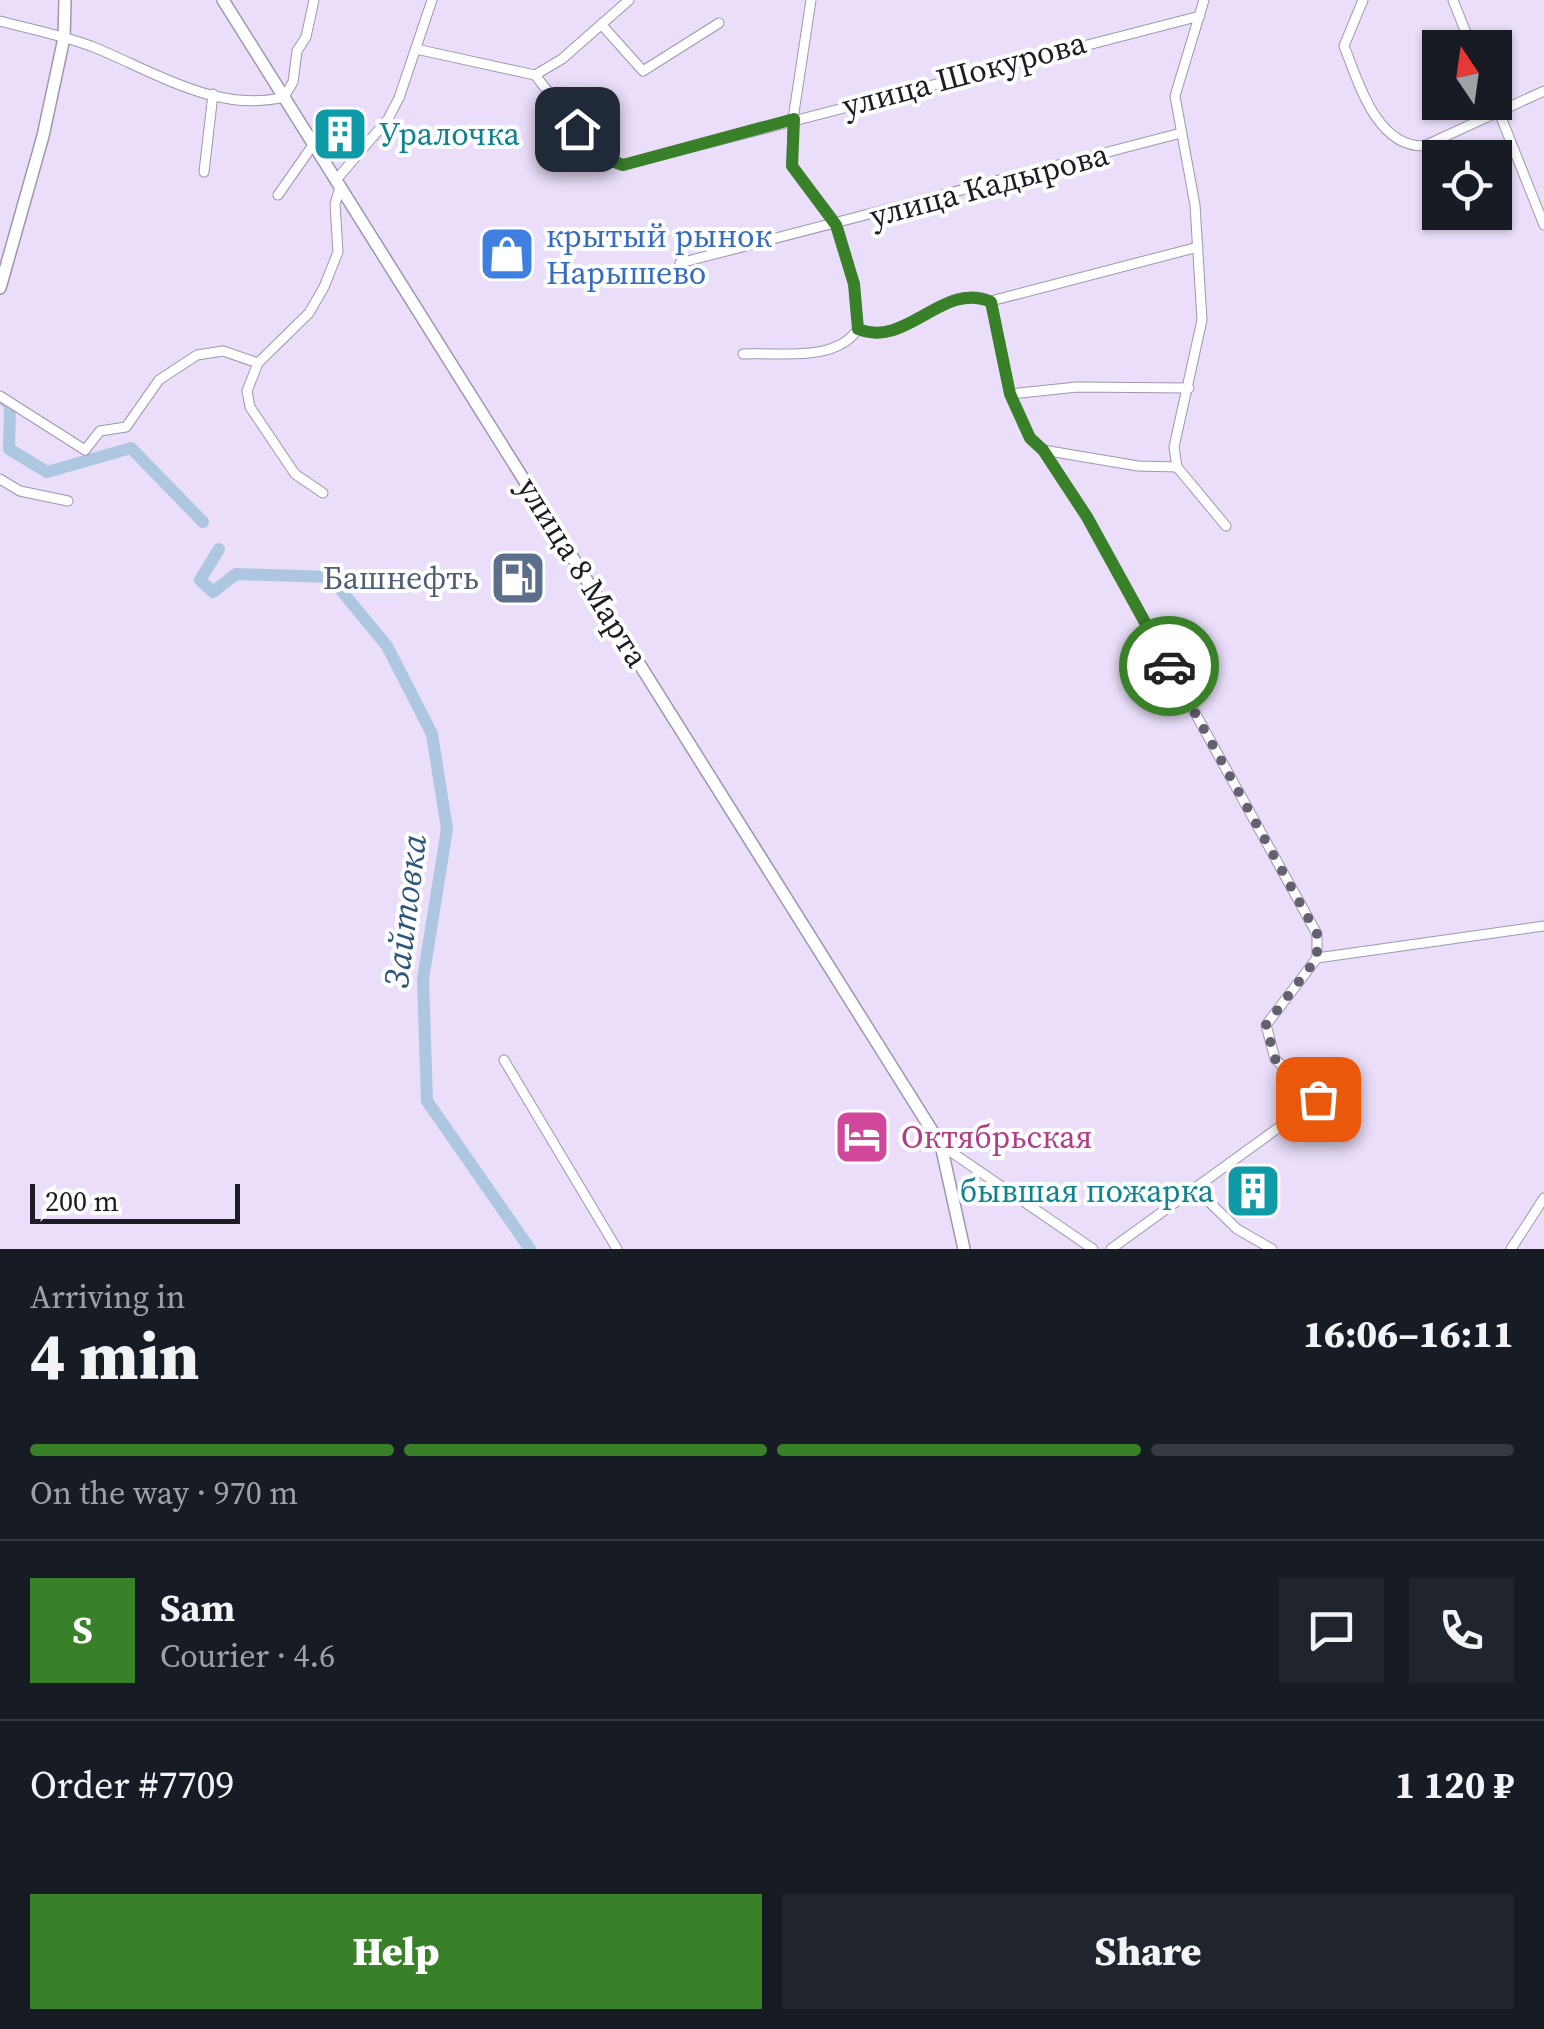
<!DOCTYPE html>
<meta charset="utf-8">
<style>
body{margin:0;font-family:"Source Serif 4",serif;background:#20242c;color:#f1f3f6;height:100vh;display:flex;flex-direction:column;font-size:38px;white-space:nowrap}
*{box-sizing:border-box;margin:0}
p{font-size:32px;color:#9ea1a6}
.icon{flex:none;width:55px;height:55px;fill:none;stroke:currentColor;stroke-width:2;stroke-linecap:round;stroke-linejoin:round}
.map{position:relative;height:1249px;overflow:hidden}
.sheet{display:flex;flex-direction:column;background:#171b24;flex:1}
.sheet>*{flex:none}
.needle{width:65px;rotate:347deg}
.fabs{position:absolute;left:1422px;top:30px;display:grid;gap:20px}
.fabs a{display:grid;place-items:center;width:90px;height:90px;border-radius:0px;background:#171b24;box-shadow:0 2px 8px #0004;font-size:50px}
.scale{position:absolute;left:30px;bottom:25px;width:210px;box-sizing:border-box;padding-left:10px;border:5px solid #1f1b25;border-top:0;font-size:28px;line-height:35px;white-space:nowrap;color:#1f1b25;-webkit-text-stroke:8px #fff;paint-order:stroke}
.pin{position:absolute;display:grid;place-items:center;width:85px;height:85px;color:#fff;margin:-42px;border-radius:20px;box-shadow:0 5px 15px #0006}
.courier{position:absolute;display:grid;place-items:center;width:100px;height:100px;margin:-50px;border:8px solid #398128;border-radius:50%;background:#fff;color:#222;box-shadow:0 2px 12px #0007}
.overview em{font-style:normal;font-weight:800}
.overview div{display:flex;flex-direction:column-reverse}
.overview{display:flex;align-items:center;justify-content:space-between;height:170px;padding:0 30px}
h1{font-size:65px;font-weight:800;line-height:75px}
.bar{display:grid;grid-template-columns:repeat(4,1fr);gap:15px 10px;align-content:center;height:120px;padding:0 30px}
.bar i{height:12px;border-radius:8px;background:#363941}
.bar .current{background:#398128}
.bar p{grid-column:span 4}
.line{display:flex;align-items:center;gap:25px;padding:0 30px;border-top:2px solid #363941}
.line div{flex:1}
.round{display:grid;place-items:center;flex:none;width:105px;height:105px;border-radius:0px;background:#20242c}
.action{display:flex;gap:20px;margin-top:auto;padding:20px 30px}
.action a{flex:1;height:115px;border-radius:0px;background:#398128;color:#fff;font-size:40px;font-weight:800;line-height:115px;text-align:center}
.action a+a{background:#20242c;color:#f1f3f6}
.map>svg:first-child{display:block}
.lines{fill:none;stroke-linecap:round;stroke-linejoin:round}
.river{stroke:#acc7df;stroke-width:12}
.minor-casing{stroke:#a095af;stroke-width:11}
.secondary-casing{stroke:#a095af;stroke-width:14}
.minor{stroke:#fff;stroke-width:9}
.secondary{stroke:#fff;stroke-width:11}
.done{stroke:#665f70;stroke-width:10;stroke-dasharray:0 18}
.route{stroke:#398128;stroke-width:12}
.labels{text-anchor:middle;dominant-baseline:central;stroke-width:8;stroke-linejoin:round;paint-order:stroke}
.street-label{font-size:32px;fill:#1f1b25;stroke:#fff}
.culture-label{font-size:32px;fill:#0d838f;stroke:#fff;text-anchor:start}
.shop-label{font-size:32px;fill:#366cbe;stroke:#fff;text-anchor:start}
.service-label{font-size:32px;fill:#4e5e75;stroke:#fff;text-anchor:end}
.hotel-label{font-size:32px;fill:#b23c85;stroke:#fff;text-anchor:start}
.water-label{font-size:35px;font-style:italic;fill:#2d577a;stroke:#fff}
</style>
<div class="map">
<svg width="1544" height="1249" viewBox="0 0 1544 1249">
<rect width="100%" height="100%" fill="#eadefa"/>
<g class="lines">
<g class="river">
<path d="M1 397 10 405 9 449 47 472 131 448 203 522"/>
<path d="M219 549 200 580 213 592 236 574 330 577 387 646 432 734 447 829 423 979 427 1101 530 1249"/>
</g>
<g class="minor-casing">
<g id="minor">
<path d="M811 0 793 119 792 166 837 225 854 284 858 329"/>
<path d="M1204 0 1175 96 1195 205 1202 320 1174 447 1177 467 1226 526"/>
<path d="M1363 0 1344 46C1358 81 1376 147 1424 146L1544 91"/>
<path d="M1453 0 1472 48"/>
<path d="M0 21C30 29 61 35 91 46 151 70 217 114 284 97L293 82 297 51 306 37 314 0"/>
<path d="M601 24 643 71 719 23"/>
<path d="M416 49 535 75 562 59 629 0"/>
<path d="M535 75 599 157 623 165 1200 16"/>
<path d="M1495 102 1544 225"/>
<path d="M204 172 213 94"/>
<path d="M336 180 388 119 399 98 432 0"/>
<path d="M278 195 313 145"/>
<path d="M680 263 1181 133"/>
<path d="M991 301 1010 394 1030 438 1043 450 1087 517 1317 934V958L1266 1025 1275 1059 1318 1099 1111 1249"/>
<path d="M743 354C780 352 835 363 858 329 907 349 943 280 991 301L1198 247"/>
<path d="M1010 394 1077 387 1189 388"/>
<path d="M0 396 85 450 100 431 126 427 159 380 197 355 223 351 258 363"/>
<path d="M1043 450 1138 466 1177 467"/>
<path d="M0 479 20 491 68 501"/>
<path d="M323 493 295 474 250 407 247 391 258 363 309 313 324 287 338 252 335 204 340 187"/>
<path d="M1317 958 1544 926"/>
<path d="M504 1060 617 1249"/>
<path d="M941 1145 1093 1249"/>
<path d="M1195 1188 1237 1229 1272 1249"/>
<path d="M1511 1249 1544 1198"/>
</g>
</g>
<g class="secondary-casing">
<g id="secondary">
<path d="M223 0 941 1145 964 1249"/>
<path d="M0 288 43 136 64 38 65 0"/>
</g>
</g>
<use href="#minor" class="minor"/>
<use href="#secondary" class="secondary"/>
</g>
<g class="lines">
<path class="done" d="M1169 666 1317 934V958L1266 1025 1275 1059 1318 1099"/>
<path class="route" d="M577 129 598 156 623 165 794 119 792 166 836 225 854 284 858 329C907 349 943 280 991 302L1010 394 1030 438 1043 450 1087 517 1169 666"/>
</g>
<defs>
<g id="building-square" transform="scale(2.875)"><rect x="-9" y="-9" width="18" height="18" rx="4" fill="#0f9aa8" stroke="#fff"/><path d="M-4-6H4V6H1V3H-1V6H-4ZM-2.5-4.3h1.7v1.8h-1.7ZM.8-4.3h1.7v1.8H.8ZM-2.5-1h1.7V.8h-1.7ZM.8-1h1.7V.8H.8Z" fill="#fff"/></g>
<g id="shop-square" transform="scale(2.875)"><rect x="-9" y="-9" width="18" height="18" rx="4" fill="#3f7fe0" stroke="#fff"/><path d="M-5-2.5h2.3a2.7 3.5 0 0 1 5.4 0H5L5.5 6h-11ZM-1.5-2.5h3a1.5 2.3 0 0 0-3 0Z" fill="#fff"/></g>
<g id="fuel-square" transform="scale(2.875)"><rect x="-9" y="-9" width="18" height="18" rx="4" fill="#5c6f8a" stroke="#fff"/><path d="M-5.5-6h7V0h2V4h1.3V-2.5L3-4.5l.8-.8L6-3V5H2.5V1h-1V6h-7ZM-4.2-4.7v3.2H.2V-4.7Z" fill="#fff"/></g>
<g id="hotel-square" transform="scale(2.875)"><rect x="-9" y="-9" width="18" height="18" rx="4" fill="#d1479c" stroke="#fff"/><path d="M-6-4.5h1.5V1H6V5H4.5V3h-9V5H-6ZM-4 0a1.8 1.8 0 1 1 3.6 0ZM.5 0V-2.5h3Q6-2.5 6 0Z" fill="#fff"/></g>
</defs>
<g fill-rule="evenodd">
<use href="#building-square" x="340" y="134"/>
<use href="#shop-square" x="507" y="254"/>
<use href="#fuel-square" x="518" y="578"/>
<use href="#hotel-square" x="862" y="1137"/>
<use href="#building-square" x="1253" y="1191"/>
</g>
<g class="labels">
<g class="street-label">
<text transform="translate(964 74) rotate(-15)">улица Шокурова</text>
<text transform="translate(989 185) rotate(-15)">улица Кадырова</text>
<text transform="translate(583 572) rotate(58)">улица 8 Марта</text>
</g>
<g class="culture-label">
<text x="379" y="134">Уралочка</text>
<text x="1214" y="1191" text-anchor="end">бывшая пожарка</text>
</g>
<g class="shop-label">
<text x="546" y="236">крытый рынок<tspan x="546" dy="37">Нарышево</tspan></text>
</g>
<g class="service-label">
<text x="479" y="578">Башнефть</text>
</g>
<g class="hotel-label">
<text x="901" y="1137">Октябрьская</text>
</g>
<g class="water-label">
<text transform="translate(405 911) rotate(-83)">Зайтовка</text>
</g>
</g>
</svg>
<div class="fabs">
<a><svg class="needle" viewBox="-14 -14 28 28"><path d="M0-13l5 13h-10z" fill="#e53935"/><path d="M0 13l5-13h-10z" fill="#9ea1a6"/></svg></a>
<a><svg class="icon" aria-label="locate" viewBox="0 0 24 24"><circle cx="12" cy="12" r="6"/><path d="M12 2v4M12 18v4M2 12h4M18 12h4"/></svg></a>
</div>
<div class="scale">200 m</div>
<div class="pin" style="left:1318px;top:1099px;background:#ea580c"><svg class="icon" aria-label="bag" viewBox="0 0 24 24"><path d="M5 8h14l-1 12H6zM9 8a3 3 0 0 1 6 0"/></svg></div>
<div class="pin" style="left:577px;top:129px;background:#1f2937"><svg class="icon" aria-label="home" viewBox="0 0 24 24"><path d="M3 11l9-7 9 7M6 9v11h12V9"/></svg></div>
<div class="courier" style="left:1169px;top:666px"><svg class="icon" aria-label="car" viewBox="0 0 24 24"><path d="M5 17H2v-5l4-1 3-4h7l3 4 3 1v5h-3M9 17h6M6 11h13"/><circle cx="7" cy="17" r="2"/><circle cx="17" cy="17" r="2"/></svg></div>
</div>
<section class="sheet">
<div class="overview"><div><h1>4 min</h1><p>Arriving in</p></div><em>16:06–16:11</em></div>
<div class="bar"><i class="current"></i><i class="current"></i><i class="current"></i><i></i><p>On the way · 970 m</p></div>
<div class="line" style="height:180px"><b class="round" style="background:#398128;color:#fff">S</b><div><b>Sam</b><p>Courier · 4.6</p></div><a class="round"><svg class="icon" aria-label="chat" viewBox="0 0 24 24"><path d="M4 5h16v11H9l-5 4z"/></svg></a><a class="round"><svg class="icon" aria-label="phone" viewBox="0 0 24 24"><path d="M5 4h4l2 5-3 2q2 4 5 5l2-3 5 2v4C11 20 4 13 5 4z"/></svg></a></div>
<div class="line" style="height:130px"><div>Order #7709</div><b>1 120 ₽</b></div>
<div class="action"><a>Help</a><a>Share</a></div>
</section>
